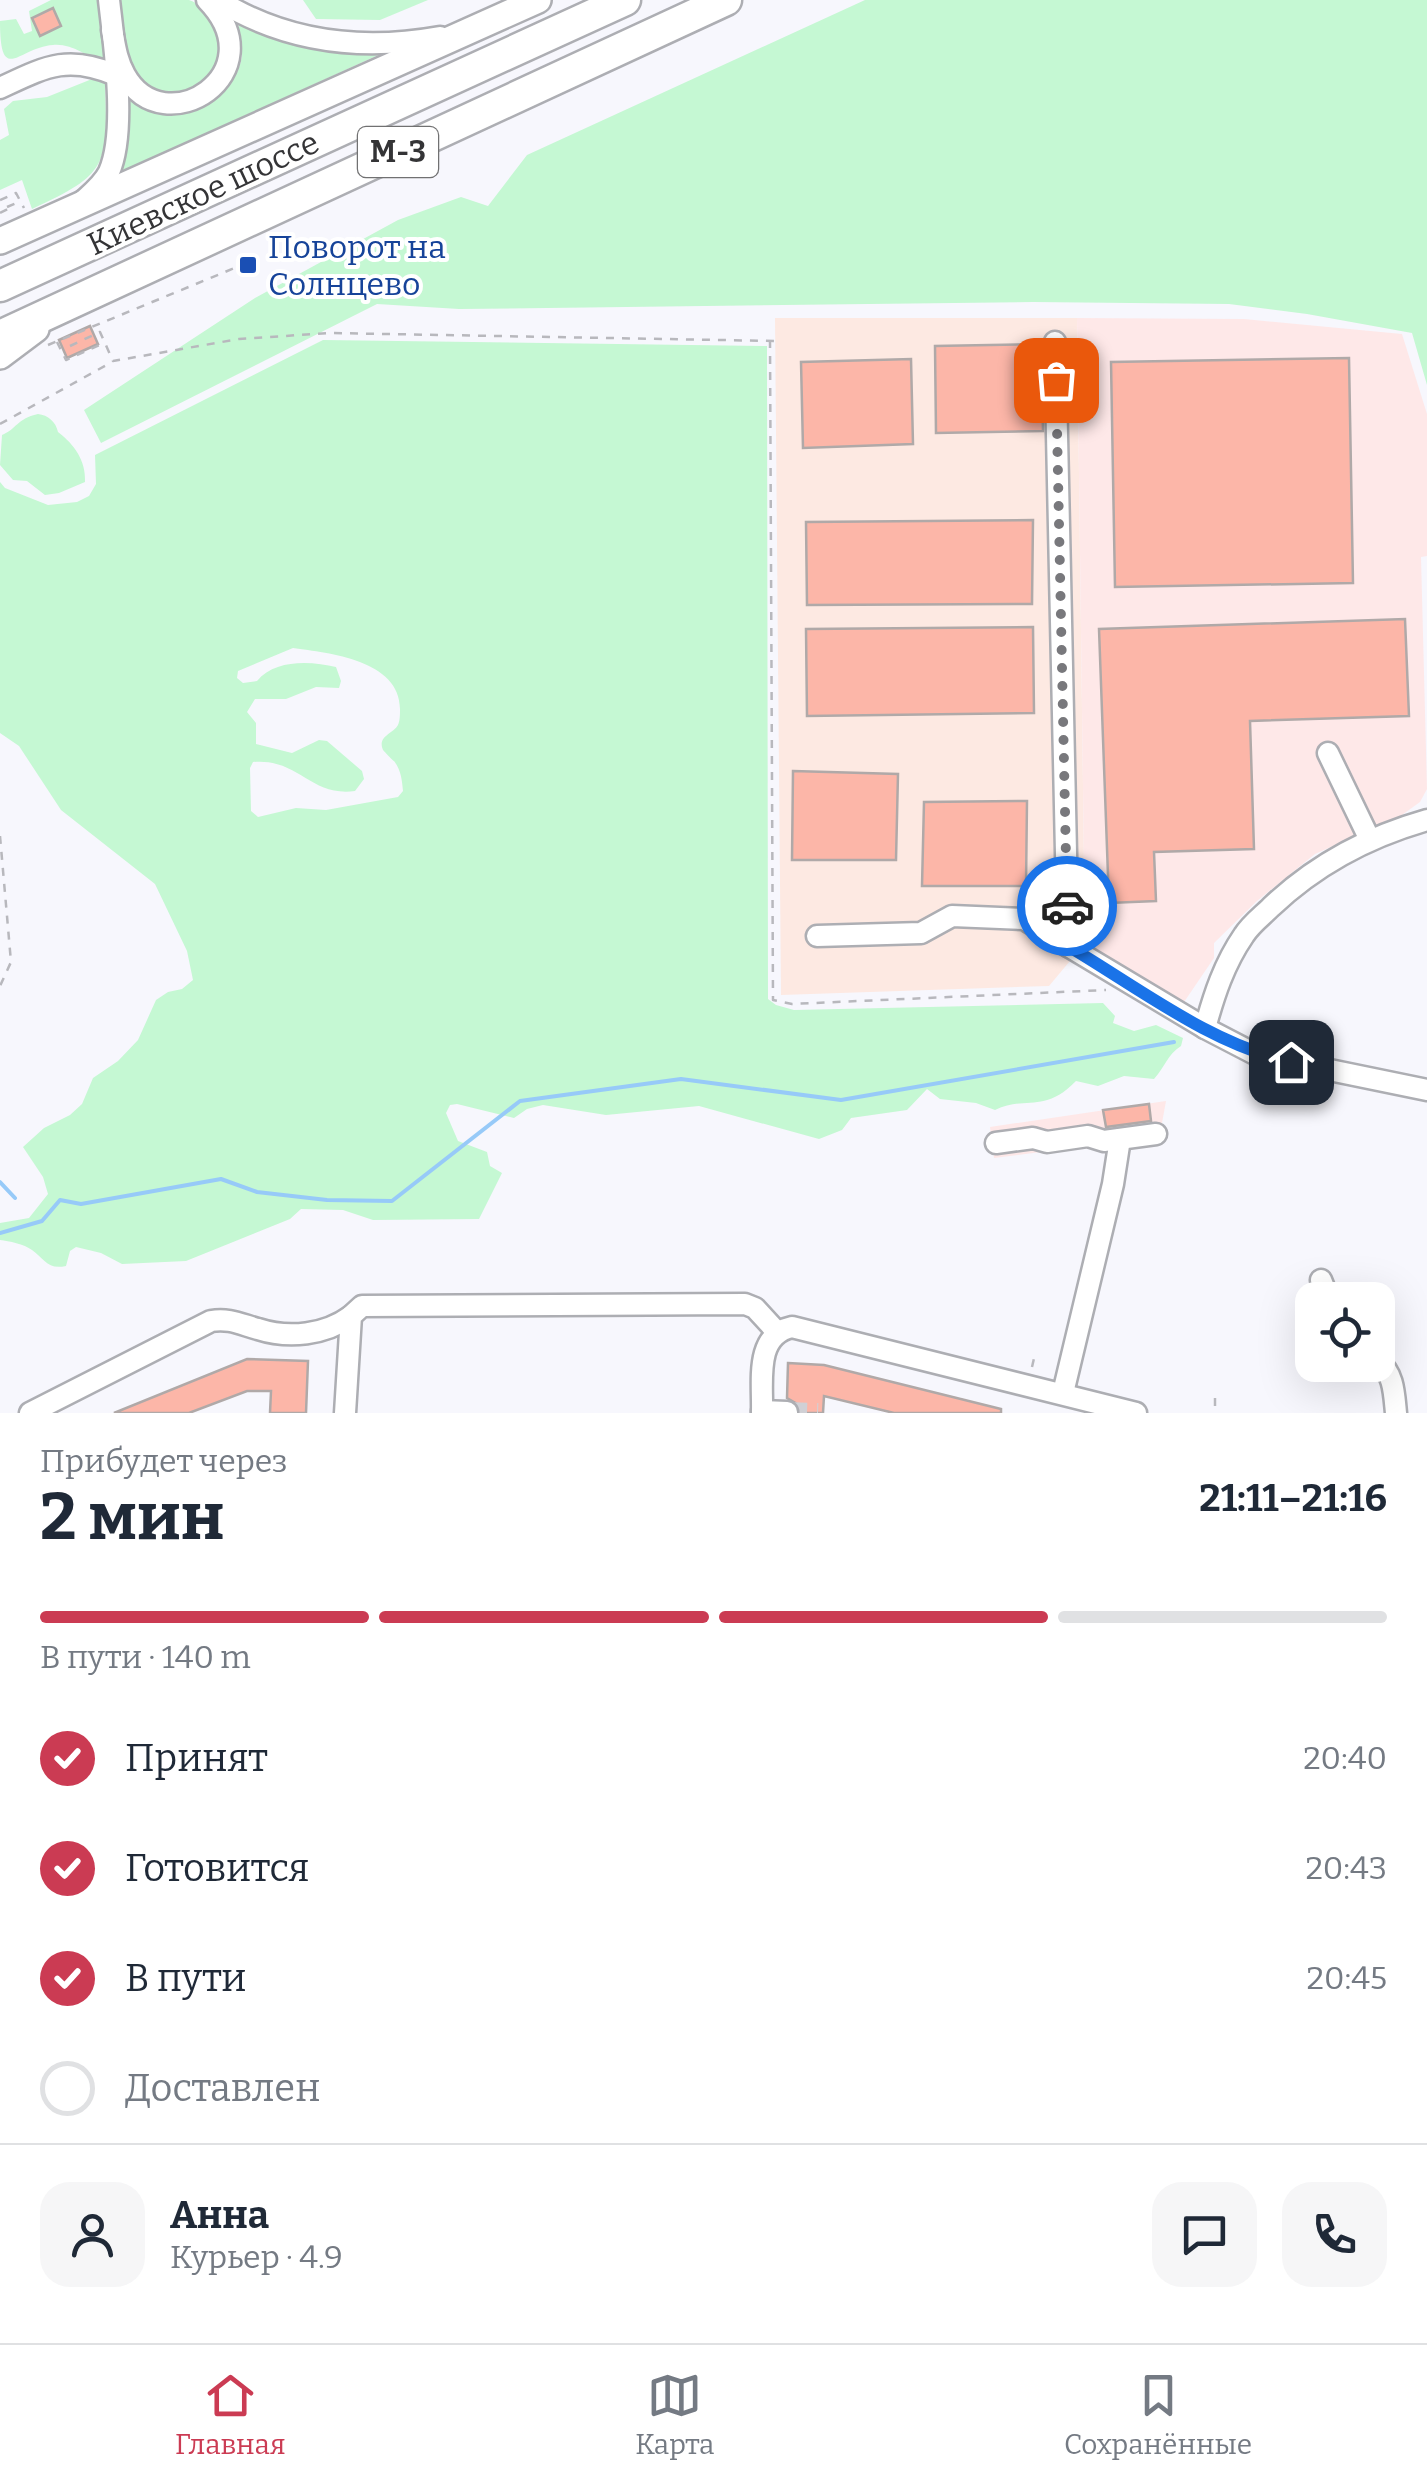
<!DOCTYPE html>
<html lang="ru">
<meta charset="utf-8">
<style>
body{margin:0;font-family:Bitter,serif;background:#f6f6f7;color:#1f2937;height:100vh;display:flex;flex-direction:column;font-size:38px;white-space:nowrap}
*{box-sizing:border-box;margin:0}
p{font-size:32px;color:#747a83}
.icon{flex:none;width:55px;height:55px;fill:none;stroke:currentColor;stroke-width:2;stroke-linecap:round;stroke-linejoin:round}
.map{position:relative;height:1413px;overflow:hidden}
.side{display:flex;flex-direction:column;background:#fff;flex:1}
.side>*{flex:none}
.controls{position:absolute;left:1295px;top:1282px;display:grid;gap:20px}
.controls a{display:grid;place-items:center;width:100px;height:100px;border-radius:20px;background:#fff;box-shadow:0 10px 40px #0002;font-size:50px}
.pin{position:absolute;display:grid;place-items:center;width:85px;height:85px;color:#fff;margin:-42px;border-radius:20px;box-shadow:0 5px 15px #0006}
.courier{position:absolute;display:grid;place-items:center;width:100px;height:100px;margin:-50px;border:8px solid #1a73e8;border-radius:50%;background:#fff;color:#222;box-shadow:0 2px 12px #0007}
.overview em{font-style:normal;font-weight:700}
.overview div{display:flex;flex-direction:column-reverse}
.overview{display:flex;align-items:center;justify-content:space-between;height:170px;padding:0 40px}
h1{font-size:65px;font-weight:700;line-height:75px}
.bar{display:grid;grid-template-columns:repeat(4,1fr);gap:15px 10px;align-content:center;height:120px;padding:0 40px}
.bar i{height:12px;border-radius:8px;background:#e0e1e3}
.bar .current{background:#cb3b53}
.bar p{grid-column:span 4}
.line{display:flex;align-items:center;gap:25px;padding:0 40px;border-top:2px solid #e0e1e3}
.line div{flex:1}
.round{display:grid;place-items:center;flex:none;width:105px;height:105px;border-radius:30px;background:#f6f6f7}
ol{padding:0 40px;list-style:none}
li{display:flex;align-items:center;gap:30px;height:110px}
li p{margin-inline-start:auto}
li .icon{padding:10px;border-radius:50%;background:#cb3b53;color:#fff;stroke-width:4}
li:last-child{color:#747a83}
li i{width:55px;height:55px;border:5px solid #e0e1e3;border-radius:50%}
.menu{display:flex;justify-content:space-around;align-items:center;height:140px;border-top:2px solid #e0e1e3;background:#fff;font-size:28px;color:#747a83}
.menu a{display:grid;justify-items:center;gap:5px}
.menu .current{color:#cb3b53}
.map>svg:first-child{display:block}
.commercial{fill:#fde9e2}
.industrial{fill:#fee8e8}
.green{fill:#c5f8d3;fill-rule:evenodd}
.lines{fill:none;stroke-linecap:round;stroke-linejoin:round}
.stream{stroke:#97caf8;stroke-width:4}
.building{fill:#fcb6a8;stroke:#b0a9a8;stroke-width:2.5}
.minor-tunnel{stroke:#d0d0d5;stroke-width:20;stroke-dasharray:20 10;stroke-linecap:butt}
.minor-casing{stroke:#adaeb3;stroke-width:25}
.major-casing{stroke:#adaeb3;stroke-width:30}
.highway-casing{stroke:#adaeb3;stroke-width:35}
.path{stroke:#b8b8bd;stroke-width:2.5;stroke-dasharray:8 8;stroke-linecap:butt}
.minor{stroke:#fff;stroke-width:20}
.major{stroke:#fff;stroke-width:25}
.highway{stroke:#fff;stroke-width:30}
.done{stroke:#78787c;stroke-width:10;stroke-dasharray:0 18}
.route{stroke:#1a73e8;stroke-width:12}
.transit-dot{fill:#1a4fb4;stroke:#fff;stroke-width:4}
.labels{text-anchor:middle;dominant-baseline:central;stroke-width:8;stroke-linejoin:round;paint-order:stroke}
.shield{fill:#fff;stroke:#717172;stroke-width:2.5}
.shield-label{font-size:30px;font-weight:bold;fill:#343436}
.street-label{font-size:32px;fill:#343436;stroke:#fff}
.transit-label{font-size:32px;fill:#164399;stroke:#fff;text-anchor:start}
</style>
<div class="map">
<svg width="1427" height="1413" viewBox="0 0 1427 1413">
<rect width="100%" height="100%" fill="#f7f7fd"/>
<path class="commercial" d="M775 318H1077L1085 943 1049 986 781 995Z"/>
<g class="industrial">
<path d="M1077 318 1244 319 1402 334 1427 414V556L1421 557 1427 789 1420 802 1402 815 1315 854 1257 901 1214 943V958L1182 1005 1085 943Z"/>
<path d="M1166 1101 1158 1145 1127 1150 1124 1155 1079 1147 994 1158 990 1127Z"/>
</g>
<g class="green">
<path d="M51 0H99L105 64C89 57 71 43 53 45 19 47 0 87 0 21L16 19 24 34 32 31 29 11Z"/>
<path d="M119 0C140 0 169 0 189 0 199 3 212 16 216 25 247 87 154 125 127 61 120 43 121 19 119 0Z"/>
<path d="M303 0H428L380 20 316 19Z"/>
<path d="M865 0H1427V385L1412 333 1307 314 1229 304 1033 302 459 309 377 304 101 443 84 410 255 298 398 220 461 197 488 206 527 155Z"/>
<path d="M238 22C286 45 332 48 385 52L116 174C133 152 125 117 126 90 140 96 154 106 169 110 201 121 234 90 241 61 244 48 239 34 238 22Z"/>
<path d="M92 79 103 80 105 84C108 166 108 174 32 209L22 180 0 190V140L9 135 4 109 13 101 47 97Z"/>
<path d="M323 340 767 346 768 999 776 1005 794 1010 1103 1003 1115 1016 1113 1023 1134 1031 1156 1025 1183 1038 1181 1046C1167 1055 1165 1067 1154 1079L1124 1076 1098 1086 1076 1081C1044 1114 1027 1095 995 1110L976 1103 940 1099 927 1089 907 1110 851 1118 842 1130 819 1139 699 1106 606 1115 543 1105 527 1109 514 1118 457 1104 450 1105 446 1113 458 1141 487 1152 490 1166 502 1173 479 1219 373 1220 343 1210 301 1209 290 1219 186 1261 122 1264 101 1253 76 1247 70 1251 66 1266C47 1270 45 1259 32 1250 24 1244 9 1241 0 1240V1223L29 1218 48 1194 43 1177 23 1147 44 1128 70 1115 82 1104 93 1078 118 1061 138 1040 156 1000 168 992 182 989 193 980 187 951 155 884 61 810 19 746 0 733V482L5 488 48 505 77 502 89 496 96 484 95 455ZM293 648C329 653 400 660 400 709 400 714 400 721 398 725 393 734 377 736 383 750 383 750 393 761 394 761 401 770 402 780 403 791L398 797 326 810 296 808 258 817 251 811 250 768 253 762C299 758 310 797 355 791L364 779 362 771 327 741 319 740 292 753 256 744V723L247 712 255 699H286L316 687 339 688 341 681 336 667C311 661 275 659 257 681L243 683 237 678 238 671Z"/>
<path d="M38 414C48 415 56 422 58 432 75 445 86 461 85 482L59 493 45 495 27 481 13 480 0 465 2 435C17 429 16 419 38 414Z"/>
</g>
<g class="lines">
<g class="stream">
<path d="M0 1182 15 1198"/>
<path d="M0 1233 42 1221 60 1200 81 1204 221 1179 257 1192 327 1200 392 1201 520 1101 681 1079 841 1100 1174 1042"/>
</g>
</g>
<g class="building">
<path d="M53 8 61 26 40 36 32 18Z"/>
<path d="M90 326 98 344 67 358 59 340Z"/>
<path d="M1041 344 1043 431 936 433 935 346Z"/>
<path d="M1349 358 1353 583 1115 587 1111 362Z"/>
<path d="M911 359 913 444 803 448 801 362Z"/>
<path d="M1033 520 1032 604 807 605 806 522Z"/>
<path d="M1405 619 1409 716 1250 721 1254 849 1154 852 1156 901 1109 903 1099 629Z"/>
<path d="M1033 627 1034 713 807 716 806 629Z"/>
<path d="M793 771 898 774 896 860H792Z"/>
<path d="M1027 801 1026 886H922L924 802Z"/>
<path d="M1149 1104 1151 1121 1106 1127 1103 1110Z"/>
<path d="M247 1359 308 1361 306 1413H270L271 1391H247L189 1413H114Z"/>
<path d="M788 1363 824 1365 1001 1409V1413H894L824 1396 823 1413H801L799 1405 787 1398Z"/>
</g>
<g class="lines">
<path class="minor-tunnel" d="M787 1412 818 1413"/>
<g class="minor-casing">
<g id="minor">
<path d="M218 0C287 43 362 51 440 37"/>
<path d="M112 30C115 46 117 61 125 75 164 145 278 73 207 0"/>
<path d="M0 88C45 67 67 54 116 75"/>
<path d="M83 201C93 192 103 184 109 172 127 131 114 45 109 0"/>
<path d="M1055 342 1068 946 1205 1028 1257 1055 1427 1090"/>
<path d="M1328 753 1370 840"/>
<path d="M817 936 921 933 952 916 1024 919 1068 946"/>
<path d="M1205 1028C1214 995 1224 964 1244 935 1251 924 1262 916 1271 907 1316 864 1367 837 1427 820"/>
<path d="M996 1143 1033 1138 1047 1142 1088 1136 1104 1141 1156 1134"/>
<path d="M1321 1280 1329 1300"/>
<path d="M1378 1361C1394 1374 1394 1393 1396 1413"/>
<path d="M1063 1393 1113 1184 1120 1139"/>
<path d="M762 1411 787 1412"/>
<path d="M30 1413 211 1321C229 1318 240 1324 258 1329 289 1339 325 1335 351 1316"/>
<path d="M345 1413 351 1316 362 1306 745 1304 755 1308 777 1332"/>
<path d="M762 1413C763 1382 754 1335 792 1327L1136 1413"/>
</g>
</g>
<g class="major-casing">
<g id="major">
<path d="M0 241 538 0"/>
<path d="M0 356 36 329"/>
</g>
</g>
<g class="highway-casing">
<g id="highway">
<path d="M0 286 625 0"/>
<path d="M0 336 726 0"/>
</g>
</g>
<g class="path">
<path d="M0 200 16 193 24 208"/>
<path d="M7 207 19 202"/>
<path d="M0 213 8 209"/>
<path d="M770 340 773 1000 792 1004 1106 990"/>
<path d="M57 342 66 360 104 343"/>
<path d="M48 345 254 260"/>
<path d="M70 346 100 332 113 361 239 339 330 333 775 341"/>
<path d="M0 424 112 362"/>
<path d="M0 836 11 962 0 986"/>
<path d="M1032 1367 1035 1354"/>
<path d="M1215 1398V1407"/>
</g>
<use href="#minor" class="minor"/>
<use href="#major" class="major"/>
<use href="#highway" class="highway"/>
</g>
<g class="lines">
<path class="done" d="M1056 380 1067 906"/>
<path class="route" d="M1067 906 1068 946C1139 988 1210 1044 1291 1062"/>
</g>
<rect class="transit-dot" x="238" y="255" width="20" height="20" rx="5"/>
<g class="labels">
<rect class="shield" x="358" y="127" width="80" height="50" rx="8"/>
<g class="shield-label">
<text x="398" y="152">М-3</text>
</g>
<g class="street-label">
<text transform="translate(203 193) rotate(-25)">Киевское шоссе</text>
</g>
<g class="transit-label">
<text x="268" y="247">Поворот на<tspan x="268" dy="37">Солнцево</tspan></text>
</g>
</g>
</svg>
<div class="controls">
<a><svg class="icon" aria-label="locate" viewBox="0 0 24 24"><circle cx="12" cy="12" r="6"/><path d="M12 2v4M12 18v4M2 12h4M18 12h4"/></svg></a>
</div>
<div class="pin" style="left:1056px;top:380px;background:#ea580c"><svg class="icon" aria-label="bag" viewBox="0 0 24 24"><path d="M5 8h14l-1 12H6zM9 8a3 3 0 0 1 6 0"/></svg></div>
<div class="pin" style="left:1291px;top:1062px;background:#1f2937"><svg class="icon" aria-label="home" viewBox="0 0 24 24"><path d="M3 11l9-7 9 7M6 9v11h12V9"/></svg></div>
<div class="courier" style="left:1067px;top:906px"><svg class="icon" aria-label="car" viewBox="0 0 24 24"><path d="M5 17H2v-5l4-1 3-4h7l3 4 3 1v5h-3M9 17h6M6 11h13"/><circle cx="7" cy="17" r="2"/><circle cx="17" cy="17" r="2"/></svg></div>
</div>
<section class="side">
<div class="overview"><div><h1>2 мин</h1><p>Прибудет через</p></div><em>21:11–21:16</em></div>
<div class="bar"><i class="current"></i><i class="current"></i><i class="current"></i><i></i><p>В пути · 140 m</p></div>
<ol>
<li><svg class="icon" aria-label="check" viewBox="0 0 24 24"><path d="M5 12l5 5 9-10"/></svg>Принят<p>20:40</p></li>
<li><svg class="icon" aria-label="check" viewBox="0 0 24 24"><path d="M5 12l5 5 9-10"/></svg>Готовится<p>20:43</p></li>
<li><svg class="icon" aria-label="check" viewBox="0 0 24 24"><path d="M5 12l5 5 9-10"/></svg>В пути<p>20:45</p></li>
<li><i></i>Доставлен</li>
</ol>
<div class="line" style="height:180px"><a class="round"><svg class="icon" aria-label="person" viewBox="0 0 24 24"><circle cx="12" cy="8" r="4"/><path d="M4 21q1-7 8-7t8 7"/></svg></a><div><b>Анна</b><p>Курьер · 4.9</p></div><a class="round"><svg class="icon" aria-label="chat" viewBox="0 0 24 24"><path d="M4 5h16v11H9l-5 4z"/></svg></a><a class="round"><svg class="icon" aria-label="phone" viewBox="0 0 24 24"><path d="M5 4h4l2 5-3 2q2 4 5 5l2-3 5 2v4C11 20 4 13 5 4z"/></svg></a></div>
</section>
<nav class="menu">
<a class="current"><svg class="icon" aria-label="home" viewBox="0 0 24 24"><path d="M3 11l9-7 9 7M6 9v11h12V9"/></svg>Главная</a>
<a><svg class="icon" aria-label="map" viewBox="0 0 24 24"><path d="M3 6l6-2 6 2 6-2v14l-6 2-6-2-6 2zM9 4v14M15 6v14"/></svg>Карта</a>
<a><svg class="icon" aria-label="saved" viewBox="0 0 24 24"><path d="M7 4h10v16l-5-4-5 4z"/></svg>Сохранённые</a>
</nav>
